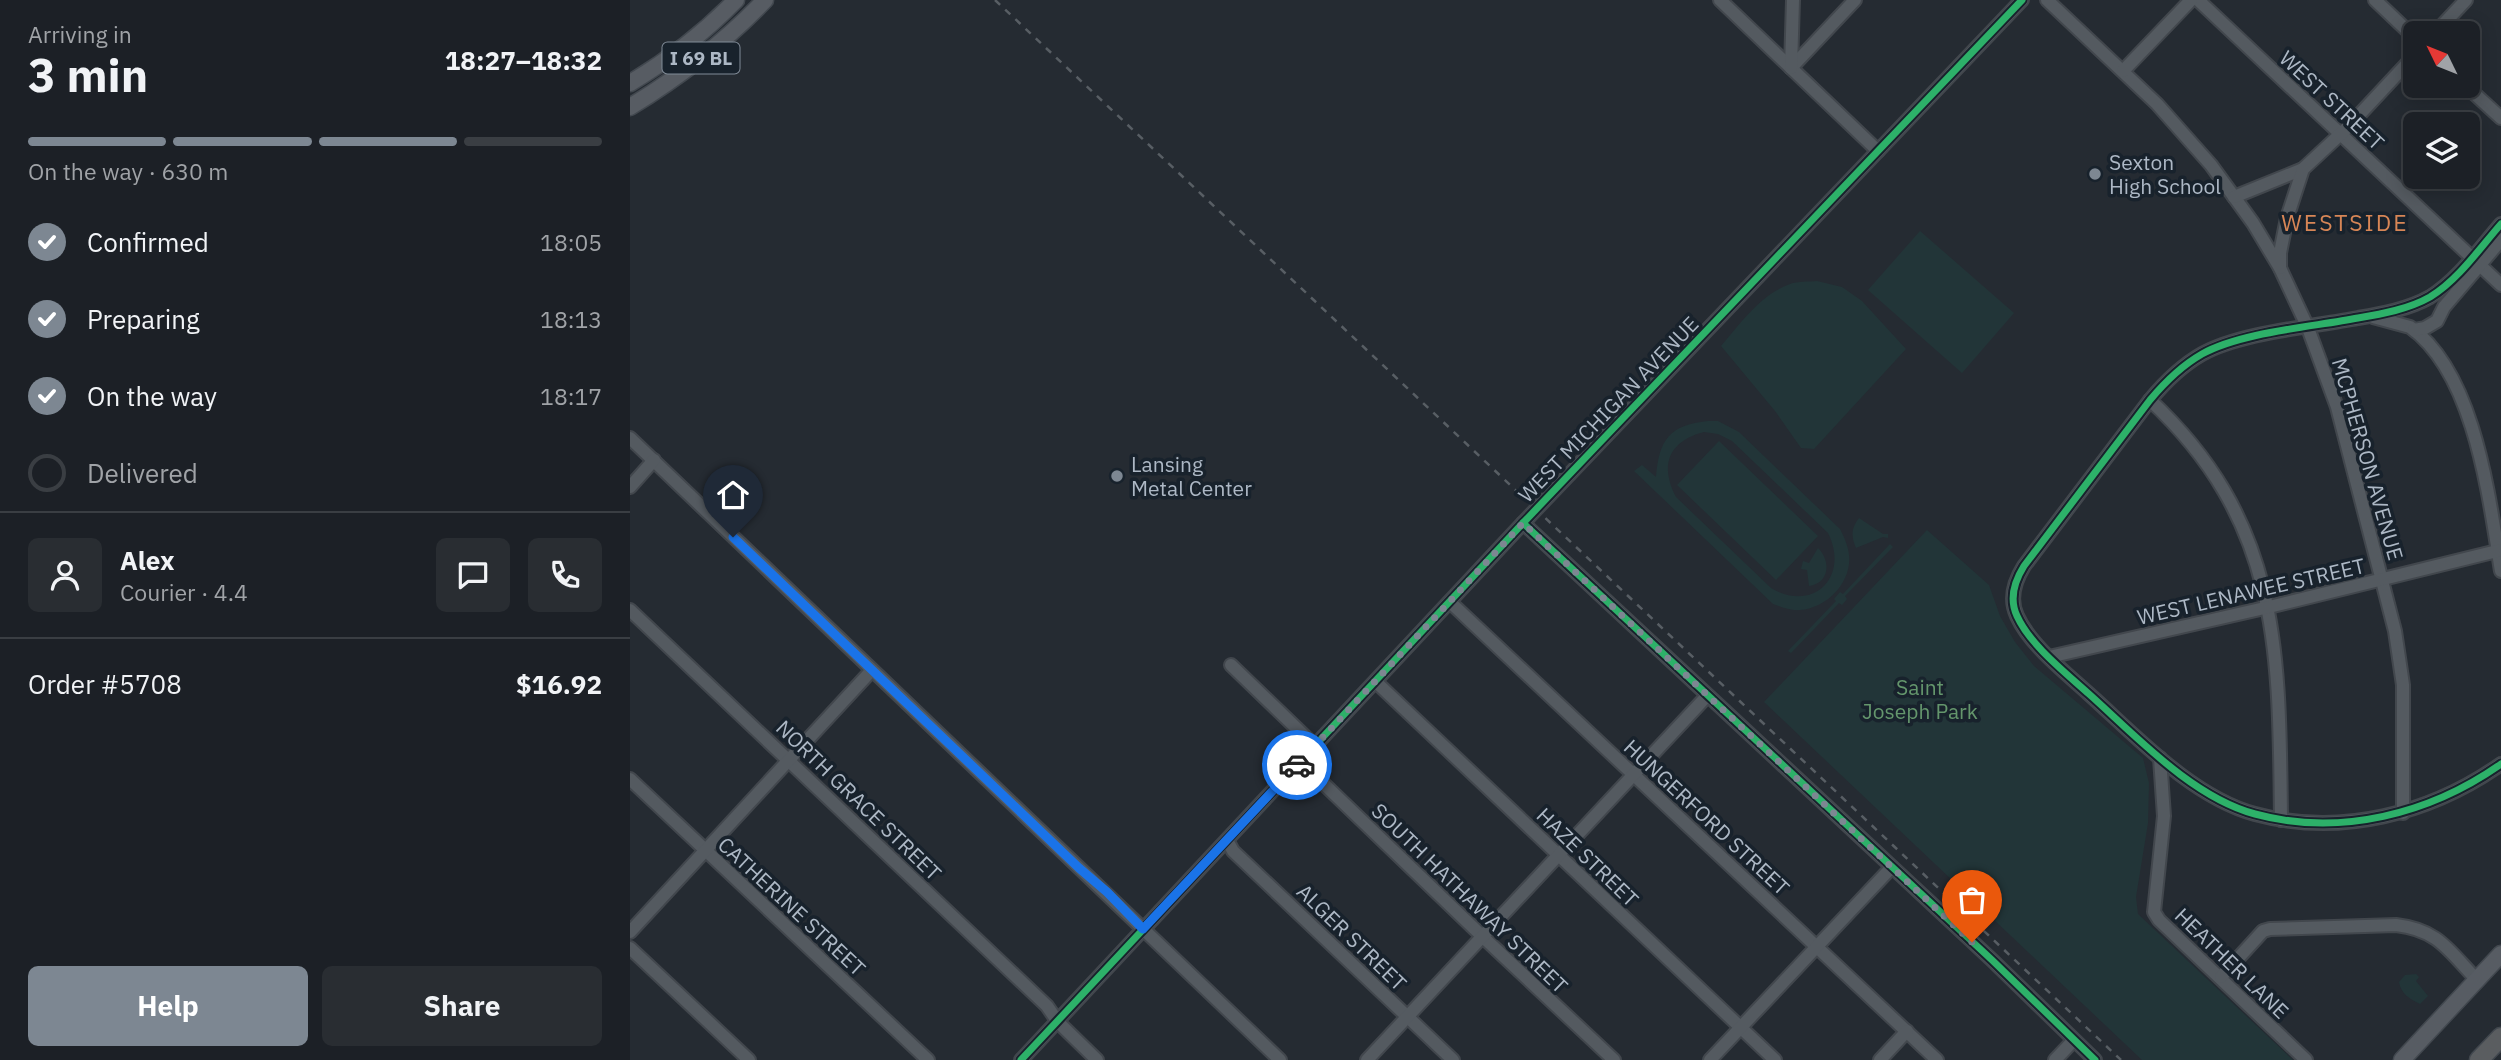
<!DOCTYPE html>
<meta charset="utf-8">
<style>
body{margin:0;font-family:"IBM Plex Sans",sans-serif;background:#292d32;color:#f1f3f6;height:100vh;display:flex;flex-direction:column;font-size:26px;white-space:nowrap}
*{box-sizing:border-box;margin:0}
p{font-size:23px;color:#a0a3a7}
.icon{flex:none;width:38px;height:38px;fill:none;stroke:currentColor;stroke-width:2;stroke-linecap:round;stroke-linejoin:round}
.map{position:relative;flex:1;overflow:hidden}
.drawer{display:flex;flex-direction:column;background:#1c2026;width:630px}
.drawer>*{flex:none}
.needle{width:46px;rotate:313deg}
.controls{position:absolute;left:1773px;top:21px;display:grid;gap:14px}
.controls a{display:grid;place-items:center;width:77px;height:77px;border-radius:10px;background:#1c2026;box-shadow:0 4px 18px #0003,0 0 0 2px #3a3e43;font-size:35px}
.pin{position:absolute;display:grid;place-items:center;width:60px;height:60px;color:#fff;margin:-72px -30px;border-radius:50% 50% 50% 0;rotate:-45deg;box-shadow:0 0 7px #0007}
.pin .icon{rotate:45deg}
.courier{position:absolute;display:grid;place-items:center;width:70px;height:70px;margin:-35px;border:5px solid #1a73e8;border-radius:50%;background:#fff;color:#222;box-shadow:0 2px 9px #0007}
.head em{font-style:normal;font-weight:800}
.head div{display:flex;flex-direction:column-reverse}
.head{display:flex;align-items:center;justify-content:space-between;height:119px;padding:0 28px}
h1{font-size:46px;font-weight:800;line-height:52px}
.bar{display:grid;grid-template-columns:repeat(4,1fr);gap:10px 7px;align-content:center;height:84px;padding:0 28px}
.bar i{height:9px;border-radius:5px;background:#3a3e43}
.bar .selected{background:#7d8792}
.bar p{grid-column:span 4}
.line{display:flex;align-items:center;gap:18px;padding:0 28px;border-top:2px solid #3a3e43}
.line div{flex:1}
.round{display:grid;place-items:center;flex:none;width:74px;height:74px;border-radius:10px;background:#292d32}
ol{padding:0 28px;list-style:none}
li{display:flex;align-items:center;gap:21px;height:77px}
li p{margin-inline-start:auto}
li .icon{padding:7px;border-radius:50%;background:#7d8792;color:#fff;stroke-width:4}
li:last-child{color:#a0a3a7}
li i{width:38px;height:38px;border:4px solid #3a3e43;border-radius:50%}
.primary-button{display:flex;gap:14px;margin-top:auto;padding:14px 28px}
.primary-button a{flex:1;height:80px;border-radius:10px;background:#7d8792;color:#fff;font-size:28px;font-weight:800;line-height:80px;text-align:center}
.primary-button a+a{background:#292d32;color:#f1f3f6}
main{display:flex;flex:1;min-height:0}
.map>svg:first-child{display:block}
.green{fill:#223538;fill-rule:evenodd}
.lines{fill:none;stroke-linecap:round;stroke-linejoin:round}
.minor-casing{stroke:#42474d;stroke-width:16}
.major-casing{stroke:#42484f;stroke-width:19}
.highway-casing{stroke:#41474e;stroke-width:21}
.minor{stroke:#545a60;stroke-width:12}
.major{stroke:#575c63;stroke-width:16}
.highway{stroke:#5a5d60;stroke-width:18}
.rail{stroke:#585e64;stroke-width:2.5;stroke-dasharray:7 7;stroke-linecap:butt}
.cycleway-casing{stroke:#18222c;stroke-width:11}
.cycleway{stroke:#2db169;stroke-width:7}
.done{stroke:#7d8792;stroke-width:7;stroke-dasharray:0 12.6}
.route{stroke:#1a73e8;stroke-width:9}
.poi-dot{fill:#7d8792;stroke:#18222c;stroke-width:2.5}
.labels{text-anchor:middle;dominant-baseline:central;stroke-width:7;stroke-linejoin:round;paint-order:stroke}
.shield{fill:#18222c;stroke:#808b97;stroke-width:2}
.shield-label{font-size:19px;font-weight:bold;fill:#adb8c5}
.street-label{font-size:21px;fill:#adb8c5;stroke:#18222c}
.poi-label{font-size:21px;fill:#adb8c5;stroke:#18222c;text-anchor:start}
.park-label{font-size:21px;fill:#64966c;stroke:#18222c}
.neighbourhood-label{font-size:23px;letter-spacing:2px;fill:#d78656;stroke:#18222c}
</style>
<main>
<section class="drawer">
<div class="head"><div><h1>3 min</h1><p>Arriving in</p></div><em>18:27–18:32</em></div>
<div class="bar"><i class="selected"></i><i class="selected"></i><i class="selected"></i><i></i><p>On the way · 630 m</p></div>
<ol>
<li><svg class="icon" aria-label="check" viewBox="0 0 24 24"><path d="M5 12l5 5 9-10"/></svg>Confirmed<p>18:05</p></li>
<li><svg class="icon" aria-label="check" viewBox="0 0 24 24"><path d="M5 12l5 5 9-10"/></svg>Preparing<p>18:13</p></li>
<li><svg class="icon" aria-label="check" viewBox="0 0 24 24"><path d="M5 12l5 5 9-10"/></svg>On the way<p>18:17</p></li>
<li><i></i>Delivered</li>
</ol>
<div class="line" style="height:126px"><a class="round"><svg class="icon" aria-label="person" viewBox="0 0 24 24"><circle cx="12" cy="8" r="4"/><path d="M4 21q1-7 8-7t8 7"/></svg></a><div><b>Alex</b><p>Courier · 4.4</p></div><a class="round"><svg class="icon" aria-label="chat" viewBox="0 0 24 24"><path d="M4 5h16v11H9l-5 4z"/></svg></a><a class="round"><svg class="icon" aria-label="phone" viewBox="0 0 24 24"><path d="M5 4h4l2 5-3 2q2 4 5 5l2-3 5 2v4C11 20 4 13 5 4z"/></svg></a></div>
<div class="line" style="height:91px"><div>Order #5708</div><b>$16.92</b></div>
<div class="primary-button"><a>Help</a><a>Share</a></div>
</section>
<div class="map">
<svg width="1871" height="1060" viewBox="0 0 1871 1060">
<rect width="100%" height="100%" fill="#252b32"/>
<g class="green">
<path d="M1290 231 1384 313 1332 373 1238 290Z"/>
<path d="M1187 281 1212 287 1232 301 1276 349 1184 449 1171 448 1145 411 1091 346C1111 323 1130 295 1160 284 1168 281 1179 282 1187 281Z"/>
<path d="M1078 421H1088L1109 432 1210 529C1214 537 1218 545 1219 555 1222 582 1197 608 1170 610 1161 611 1152 607 1143 604L1004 471 1012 465 1026 477C1029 440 1039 425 1078 421ZM1074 432 1088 434 1102 441 1198 533C1220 577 1183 613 1141 588L1046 497C1029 465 1039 441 1074 432Z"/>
<path d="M1089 441 1188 536 1146 580 1047 485Z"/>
<path d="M1229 518 1253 534H1258V538L1253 537 1226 548C1221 536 1221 528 1229 518Z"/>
<path d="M1297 530 1359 585 1370 616 1385 642 1404 666 1513 758 1519 783 1518 823 1506 897 1508 914 1663 1060H1512L1134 702Z"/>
<path d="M1260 544 1263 547 1215 596 1217 599 1212 605 1209 603 1161 653 1158 651 1206 601 1204 599 1210 592 1213 594Z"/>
<path d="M1188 548C1201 561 1200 583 1179 586L1177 570 1171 569 1173 561 1179 563Z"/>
<path d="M1786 974 1789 977 1786 981 1798 996 1790 1004C1780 999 1771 994 1769 982L1775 975Z"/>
</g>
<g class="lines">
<g class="minor-casing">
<g id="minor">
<path d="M1090 0 1248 151"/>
<path d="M1417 0 1527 104 1581 165 1623 223 1650 268 1678 328 1707 407 1765 631 1773 685V813"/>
<path d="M1568 0 1871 285"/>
<path d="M1745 0 1785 38"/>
<path d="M1805 33 1836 0"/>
<path d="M1161 68 1225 0"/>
<path d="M1161 68 1163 0"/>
<path d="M1493 71 1561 0"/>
<path d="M1836 86 1871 118"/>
<path d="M1604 197 1673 169"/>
<path d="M1871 224C1850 248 1828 280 1800 297 1779 309 1752 314 1728 318 1682 327 1612 332 1572 354 1551 366 1535 382 1520 400L1394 566C1384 582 1379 599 1387 616 1400 645 1436 673 1459 694 1506 736 1562 797 1625 814 1710 837 1800 814 1871 764"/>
<path d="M1650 268V253L1657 218 1673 169 1717 128 1785 55"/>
<path d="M1743 317 1780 327C1845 373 1859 498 1871 571"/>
<path d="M1784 330 1795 328 1807 321 1814 307 1871 240"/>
<path d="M1520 400C1652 523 1649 653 1651 820"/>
<path d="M0 438 650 1060"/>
<path d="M0 487 24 460"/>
<path d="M893 523 1362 960 1465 1060"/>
<path d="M820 602 1307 1060"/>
<path d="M0 610 417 1006 428 1022 467 1060"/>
<path d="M1419 657 1639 607 1871 550"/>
<path d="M601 665 685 746"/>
<path d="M746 682 1145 1060"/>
<path d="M1530 758 1534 816 1524 912 1529 920 1676 1060"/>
<path d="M671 762 853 937 984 1060"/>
<path d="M0 779 298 1060"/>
<path d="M597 840 603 851 823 1060"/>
<path d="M0 932 242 670"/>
<path d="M0 948 119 1060"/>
<path d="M1591 977 1633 931 1640 929 1766 925C1809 930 1819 951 1847 980"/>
<path d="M391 1060 893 523 1392 0"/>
<path d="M737 1060 1077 696"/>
<path d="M1080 1060 1261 868"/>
<path d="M1250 1060 1277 1031"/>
<path d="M1425 1060 1444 1040"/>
</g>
</g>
<g class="major-casing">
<g id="major">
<path d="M0 83C39 60 75 32 106 0"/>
<path d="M0 107C49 77 95 42 135 0"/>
<path d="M1772 1060 1871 954"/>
</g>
</g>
<g class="highway-casing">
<path id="highway" d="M1849 1060 1871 1037"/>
</g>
<use href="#minor" class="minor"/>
<use href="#major" class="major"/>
<use href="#highway" class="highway"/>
<path class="rail" d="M365 0 1491 1060"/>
<g class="cycleway-casing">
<g id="cycleway">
<path d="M1871 224C1850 248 1828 280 1800 297 1779 309 1752 314 1728 318 1682 327 1612 332 1572 354 1551 366 1535 382 1520 400L1394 566C1384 582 1379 599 1387 616 1400 645 1436 673 1459 694 1506 736 1562 797 1625 814 1710 837 1800 814 1871 764"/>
<path d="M893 523 1362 960 1465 1060"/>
<path d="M391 1060 893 523 1392 0"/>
</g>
</g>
<use href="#cycleway" class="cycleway"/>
</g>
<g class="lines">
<path class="done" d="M667 765 893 523 1342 942"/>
<path class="route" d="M103 537 449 868 477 892 513 929 667 765"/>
</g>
<g class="poi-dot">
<circle cx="1465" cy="174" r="7"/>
<circle cx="487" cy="476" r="7"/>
</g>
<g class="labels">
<rect class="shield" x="32.5" y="42.5" width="77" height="31" rx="5"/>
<g class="shield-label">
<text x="71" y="58">I 69 BL</text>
</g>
<g class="street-label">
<text transform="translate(1702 100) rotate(43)">WEST STREET</text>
<text transform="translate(978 409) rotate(-46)">WEST MICHIGAN AVENUE</text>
<text transform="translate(1738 459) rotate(74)">MCPHERSON AVENUE</text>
<text transform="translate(1621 591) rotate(-13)">WEST LENAWEE STREET</text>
<text transform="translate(229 800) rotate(44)">NORTH GRACE STREET</text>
<text transform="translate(1077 817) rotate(43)">HUNGERFORD STREET</text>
<text transform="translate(958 857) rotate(44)">HAZE STREET</text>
<text transform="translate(840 898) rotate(44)">SOUTH HATHAWAY STREET</text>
<text transform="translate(162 906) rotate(43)">CATHERINE STREET</text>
<text transform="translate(722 937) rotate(44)">ALGER STREET</text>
<text transform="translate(1602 963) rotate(44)">HEATHER LANE</text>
</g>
<g class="poi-label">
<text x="1479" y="162">Sexton<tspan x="1479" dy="24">High School</tspan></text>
<text x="501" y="464">Lansing<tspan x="501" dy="24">Metal Center</tspan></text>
</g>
<g class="park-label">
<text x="1290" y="687">Saint<tspan x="1290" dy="24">Joseph Park</tspan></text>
</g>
<g class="neighbourhood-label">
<text x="1715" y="222">WESTSIDE</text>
</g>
</g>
</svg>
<div class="controls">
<a><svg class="needle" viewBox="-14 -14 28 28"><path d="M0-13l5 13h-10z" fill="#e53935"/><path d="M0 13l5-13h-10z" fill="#a0a3a7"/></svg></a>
<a><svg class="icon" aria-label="layers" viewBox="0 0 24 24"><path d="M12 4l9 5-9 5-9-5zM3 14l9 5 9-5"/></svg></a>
</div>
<div class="pin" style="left:1342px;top:942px;background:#ea580c"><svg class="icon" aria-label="bag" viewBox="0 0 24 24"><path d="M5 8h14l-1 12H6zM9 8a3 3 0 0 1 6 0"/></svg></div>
<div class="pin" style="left:103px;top:537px;background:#1f2937"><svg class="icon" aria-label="home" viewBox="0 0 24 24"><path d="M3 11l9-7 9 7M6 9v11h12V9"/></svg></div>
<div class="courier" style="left:667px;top:765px"><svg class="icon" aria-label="car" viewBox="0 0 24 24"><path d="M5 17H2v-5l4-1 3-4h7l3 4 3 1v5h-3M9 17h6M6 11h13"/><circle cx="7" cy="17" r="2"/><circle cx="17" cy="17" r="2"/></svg></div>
</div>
</main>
